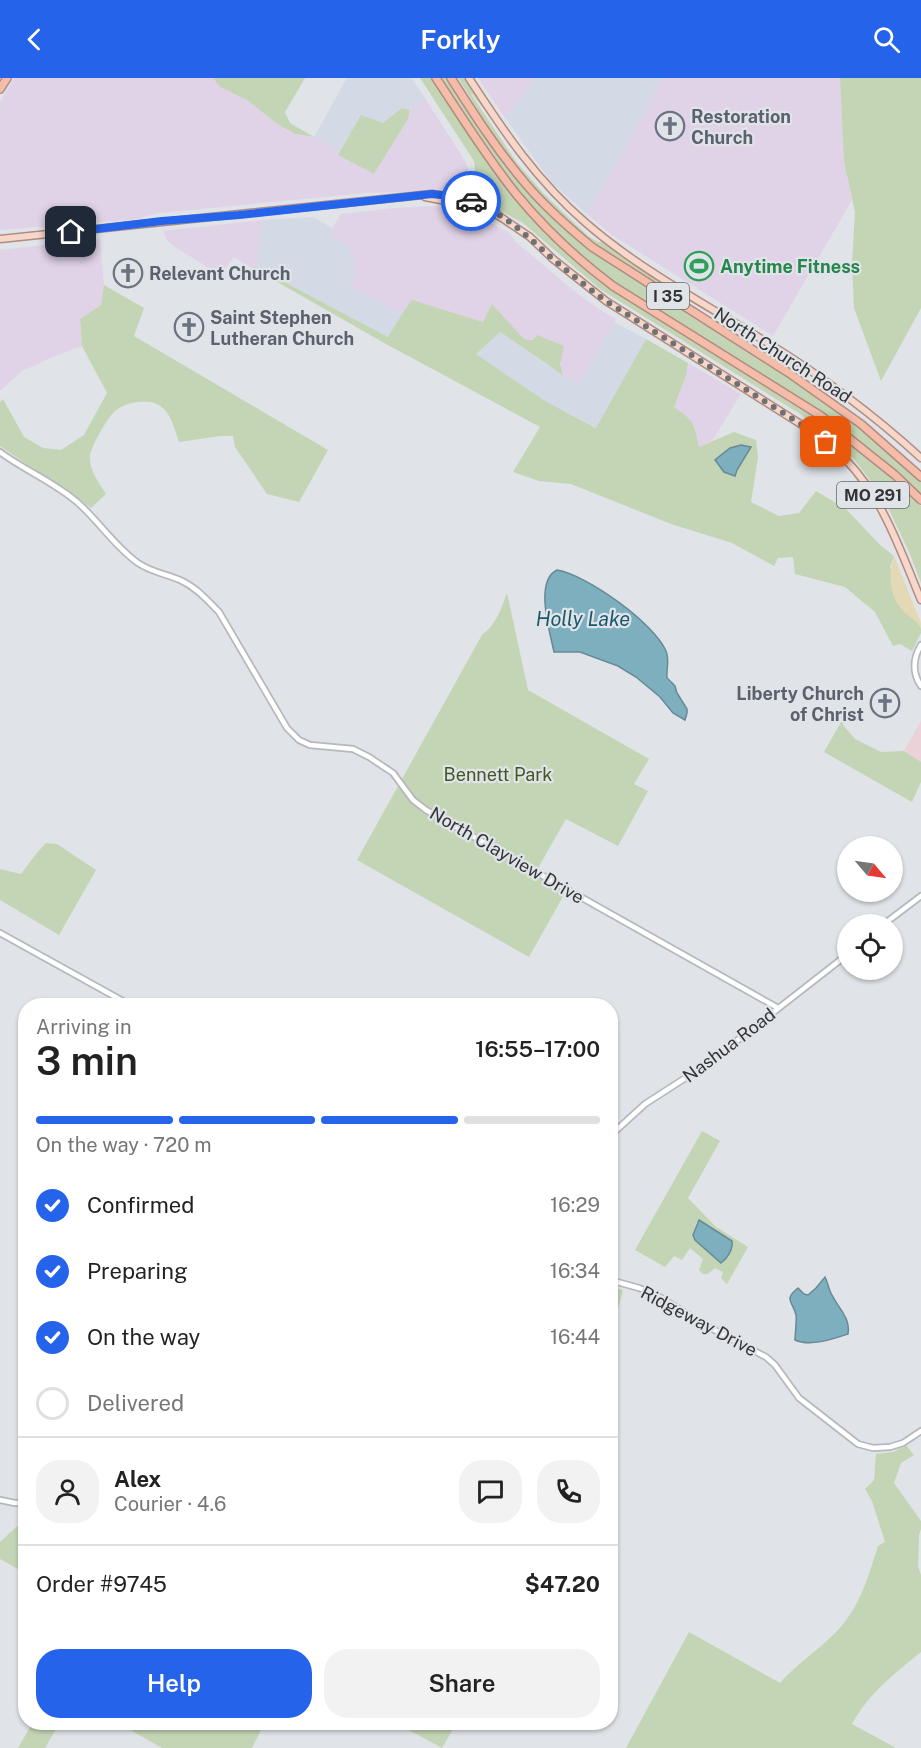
<!DOCTYPE html>
<meta charset="utf-8">
<style>
body{margin:0;font-family:"Public Sans",sans-serif;background:#f2f2f2;color:#222;height:100vh;display:flex;flex-direction:column;font-size:22px;white-space:nowrap}
*{box-sizing:border-box;margin:0}
p{font-size:20px;color:#767676}
.icon{flex:none;width:33px;height:33px;fill:none;stroke:currentColor;stroke-width:2;stroke-linecap:round;stroke-linejoin:round}
.map{position:relative;flex:1;overflow:hidden}
.drawer{position:absolute;left:18px;top:920px;width:600px;height:732px;display:flex;flex-direction:column;background:#fff;border-radius:24px;box-shadow:0 2px 4px #0004}
.drawer>*{flex:none}
.needle{width:39px;rotate:119deg}
.buttons{position:absolute;left:837px;top:758px;display:grid;gap:12px}
.buttons a{display:grid;place-items:center;width:66px;height:66px;border-radius:50%;background:#fff;box-shadow:0 2px 4px #0004;font-size:30px}
.pin{position:absolute;display:grid;place-items:center;width:51px;height:51px;color:#fff;margin:-26px;border-radius:12px;box-shadow:0 3px 9px #0006}
.courier{position:absolute;display:grid;place-items:center;width:60px;height:60px;margin:-30px;border:4px solid #2563eb;border-radius:50%;background:#fff;color:#222;box-shadow:0 2px 8px #0007}
.headline em{font-style:normal;font-weight:600}
.headline div{display:flex;flex-direction:column-reverse}
.headline{display:flex;align-items:center;justify-content:space-between;height:102px;padding:0 18px}
h1{font-size:39px;font-weight:600;line-height:45px}
.bar{display:grid;grid-template-columns:repeat(4,1fr);gap:9px 6px;align-content:center;height:72px;padding:0 18px}
.bar i{height:8px;border-radius:4px;background:#e0e0e0}
.bar .current{background:#2563eb}
.bar p{grid-column:span 4}
.line{display:flex;align-items:center;gap:15px;padding:0 18px;border-top:2px solid #e0e0e0}
.line div{flex:1}
.round{display:grid;place-items:center;flex:none;width:63px;height:63px;border-radius:24px;background:#f2f2f2}
ol{padding:0 18px;list-style:none}
li{display:flex;align-items:center;gap:18px;height:66px}
li p{margin-inline-start:auto}
li .icon{padding:6px;border-radius:50%;background:#2563eb;color:#fff;stroke-width:4}
li:last-child{color:#767676}
li i{width:33px;height:33px;border:3px solid #e0e0e0;border-radius:50%}
.action{display:flex;gap:12px;margin-top:auto;padding:12px 18px}
.action a{flex:1;height:69px;border-radius:24px;background:#2563eb;color:#fff;font-size:24px;font-weight:600;line-height:69px;text-align:center}
.action a+a{background:#f2f2f2;color:#222}
header{display:flex;justify-content:space-between;align-items:center;height:78px;padding:0 18px;background:#2563eb;color:#fff;font-size:27px;font-weight:600}
.map>svg:first-child{display:block}
.commercial{fill:#e1d3e7}
.built{fill:#d3d9e5}
.education{fill:#ebd1d8}
.green{fill:#c3d5b4;fill-rule:evenodd}
.sand{fill:#e3d9b4}
.water{fill:#7dafbf;stroke:#678a96;stroke-width:1.5}
.lines{fill:none;stroke-linecap:round;stroke-linejoin:round}
.minor-casing{stroke:#b6b8be;stroke-width:8}
.major-casing{stroke:#b08c81;stroke-width:9}
.highway-casing{stroke:#b08c81;stroke-width:10}
.minor{stroke:#fff;stroke-width:4.5}
.major{stroke:#f8d7cb;stroke-width:6}
.highway{stroke:#f4bca9;stroke-width:7}
.done{stroke:#707174;stroke-width:6;stroke-dasharray:0 10.8}
.route{stroke:#2563eb;stroke-width:8}
.labels{text-anchor:middle;dominant-baseline:central;stroke-width:4.5;stroke-linejoin:round;paint-order:stroke}
.shield{fill:#e0e3e8;stroke:#67686b;stroke-width:1.5}
.shield-label{font-size:16px;font-weight:bold;fill:#333436}
.worship-label{font-size:18px;font-weight:bold;fill:#5b616d;stroke:#e0e3e8;text-anchor:start}
.leisure-label{font-size:18px;font-weight:bold;fill:#27864d;stroke:#e0e3e8;text-anchor:start}
.street-label{font-size:18px;fill:#333436;stroke:#e0e3e8}
.park-label{font-size:18px;fill:#3e5820;stroke:#e0e3e8}
.water-label{font-size:20px;font-style:italic;fill:#175a6b;stroke:#e0e3e8}
</style>
<header><svg class="icon" aria-label="back" viewBox="0 0 24 24"><path d="M15 5l-7 7 7 7"/></svg>Forkly<svg class="icon" aria-label="search" viewBox="0 0 24 24"><circle cx="10" cy="10" r="6"/><path d="M15 15l6 6"/></svg></header>
<div class="map">
<svg width="921" height="1670" viewBox="0 0 921 1670">
<rect width="100%" height="100%" fill="#e0e3e8"/>
<g class="commercial">
<path d="M14 0H213L220 9 247 22 276 45 295 56 314 59 340 73 339 77 374 96 408 41 410 32 425 20 465 83 469 93V107L465 117 440 113 367 115 159 135 146 138 140 141 0 152V24Z"/>
<path d="M478 0H534L506 41Z"/>
<path d="M663 0H840L844 84 852 122 773 258 612 157 587 136 617 85Z"/>
<path d="M434 128 452 129 476 137 509 155 516 164 572 211 600 232 616 241 580 306 563 297 560 286 533 262 524 261 492 227 483 244 412 223 402 236 350 208 356 194 331 157 332 150 341 136 394 130Z"/>
<path d="M262 142 256 189H250L234 179 220 197 172 167 166 161 163 153Z"/>
<path d="M100 161 104 207 101 227 80 241 82 268 53 279 22 293 0 313V172Z"/>
<path d="M688 285 741 316 712 363 699 369 695 349 674 329 686 298Z"/>
</g>
<g class="built">
<path d="M347 0H411L425 20 410 32 402 30 383 45 361 37 340 73 314 59Z"/>
<path d="M534 0H663L617 85 587 136 551 104 506 41Z"/>
<path d="M313 139 332 150 331 158 349 168 356 194 350 208 402 236 388 259 256 189 262 142Z"/>
<path d="M614 244 646 261 597 350 545 323 476 276 500 254 543 284 579 306Z"/>
</g>
<path class="education" d="M921 643V684L904 673Z"/>
<g class="green">
<path d="M213 0H305L285 34 290 45 314 59 295 56 276 45 247 22 220 9Z"/>
<path d="M420 0H433L488 85 513 119 533 142 584 191 638 228 813 339C851 365 889 395 921 428V505L910 476 884 421 854 381 835 362 800 336 600 211 523 145 478 121C474 113 476 94 474 83Z"/>
<path d="M441 0H447C480 50 512 101 556 142 576 161 598 177 621 193 681 231 744 267 803 308 845 336 883 370 921 403V418C853 352 776 307 696 257 654 231 611 205 574 172 518 124 481 61 441 0Z"/>
<path d="M458 0H465L489 35 490 39 472 16H471L517 85 545 117 588 158 598 164H604L631 184 669 208 666 213C608 177 550 137 510 81 491 55 475 27 458 0Z"/>
<path d="M840 0H921V230L881 303 854 230 852 186 855 134 844 84Z"/>
<path d="M402 30 410 32 408 41 374 96 338 77 361 37 383 45Z"/>
<path d="M251 189H256L388 259 402 236 412 222 483 244 492 226 524 261 533 262 537 257 564 268 560 286 563 297 500 254 476 276 545 323 596 350 646 261 688 285 686 298 674 329C695 344 694 344 699 369L734 354 756 362 758 379 751 424 779 438 799 435 816 413 846 431 880 467 894 478 890 489 902 532 917 543 921 550V555L912 573 900 566 893 568 875 534 845 509 795 496 793 479 778 480 774 488 732 465 671 446 571 406 539 403 513 394 540 349 386 266Z"/>
<path d="M104 207 144 230 134 258 328 372 299 424 267 416 235 369 233 358H220L179 364C174 350 172 336 159 327 148 320 125 324 115 333 108 339 91 368 90 378 89 392 99 405 106 416L91 430 0 368V324L3 321 24 359 43 370 61 372 84 357 107 315 82 268 80 241 101 227Z"/>
<path d="M507 515 528 612 649 681 634 706 648 713 618 768 566 741 534 797 565 815 529 879 357 782 482 557C496 547 501 531 507 515Z"/>
<path d="M845 637 843 647 855 661 881 674 904 673 921 684V704L912 724 824 674Z"/>
<path d="M46 765 57 766 96 792 59 857 0 822V791L21 796 36 776Z"/>
<path d="M702 1053 720 1063 688 1120 716 1149 748 1169 727 1206 721 1200 723 1194 715 1190 708 1196H703L699 1192 703 1181 690 1170 682 1182 674 1178 665 1189 635 1172ZM697 1144 732 1163 720 1185 695 1162 693 1156Z"/>
<path d="M611 1209 623 1212 617 1235 611 1246Z"/>
<path d="M906 1367 914 1377 901 1385 894 1405 921 1443V1451L919 1457 918 1488 921 1497V1574C894 1596 869 1615 852 1646L896 1670H626L689 1554 780 1605C800 1582 829 1566 847 1541 863 1519 870 1493 878 1468L885 1464 872 1423 865 1411 874 1402 876 1376 893 1374Z"/>
<path d="M25 1441H26L25 1495 0 1481V1464Z"/>
<path d="M33 1644H60L45 1670H18Z"/>
<path d="M130 1644H265L252 1670H162L127 1650Z"/>
<path d="M394 1644H457L442 1670Z"/>
</g>
<path class="sand" d="M894 478 921 545V550C916 542 909 539 903 533 889 518 888 497 894 478Z"/>
<g class="water">
<path d="M741 367 751 369 737 392 735 398 724 394 715 382 730 370Z"/>
<path d="M557 492C587 497 654 545 666 573 670 583 666 591 667 600L675 608 677 615 687 631V635L685 642 673 635 660 619 636 599 618 588 580 574H554C550 554 534 503 557 492Z"/>
<path d="M699 1142 732 1163C733 1171 728 1180 721 1185L695 1162 693 1157Z"/>
<path d="M825 1199C827 1203 828 1208 830 1213 836 1228 851 1239 848 1256 833 1261 810 1269 795 1262 795 1257 797 1240 796 1237 793 1223 783 1222 798 1210L804 1216 808 1217 816 1210Z"/>
</g>
<g class="lines">
<g class="minor-casing">
<g id="minor">
<path d="M0 374C24 392 54 404 77 424 99 443 114 468 138 485 151 494 166 496 180 502 196 509 207 522 219 534L287 650 299 662 310 667 353 671 369 679 393 695 413 722 426 732 778 930"/>
<path d="M921 567C913 580 912 595 921 608"/>
<path d="M884 846 921 818"/>
<path d="M0 855 130 927"/>
<path d="M610 1058 645 1026 707 986 848 876"/>
<path d="M610 1202 639 1210 656 1217 705 1247 766 1279 775 1287 799 1320 858 1366 873 1370 890 1369 903 1365 921 1353"/>
<path d="M0 1422 15 1425H26"/>
</g>
</g>
<g class="major-casing">
<g id="major">
<path d="M469 0C504 54 537 103 586 145 640 192 707 227 768 265 823 299 874 337 921 380"/>
<path d="M425 119 467 127 499 138"/>
<path d="M0 161 432 116 466 121 494 133 499 138 530 159 553 181 606 223 810 352C823 361 835 371 846 382 883 420 901 474 921 522"/>
</g>
</g>
<g class="highway-casing">
<g id="highway">
<path d="M436 0C462 39 487 80 517 117 545 151 577 181 613 208L821 338 895 397 921 422"/>
<path d="M451 0C474 36 497 72 525 105 545 129 568 149 592 169L789 295 861 346 921 399"/>
<path d="M0 11 7 0"/>
</g>
</g>
<use href="#minor" class="minor"/>
<use href="#major" class="major"/>
<use href="#highway" class="highway"/>
</g>
<g class="lines">
<path class="done" d="M471 123C503 134 528 159 554 182 571 196 588 210 606 223L810 352 826 364"/>
<path class="route" d="M71 154 162 143 239 137 432 116 449 118 471 123"/>
</g>
<defs>
<g id="church-ring" transform="scale(1.5)"><circle r="9.5" fill="#e0e3e8" stroke="#6b7280" stroke-width="1.5"/><path d="M-1.2-6h2.4v3.5h3.3v2.4h-3.3V6h-2.4V-.1h-3.3v-2.4h3.3Z" fill="#6b7280"/></g>
<g id="stadium-ring" transform="scale(1.5)"><circle r="9.5" fill="#e0e3e8" stroke="#2e9e5b" stroke-width="1.5"/><path d="M0-5a6.5 5 0 1 0 0 10a6.5 5 0 1 0 0-10ZM-3.5-1.8h7v3.6h-7Z" fill="#2e9e5b"/></g>
</defs>
<g fill-rule="evenodd">
<use href="#church-ring" x="670" y="48"/>
<use href="#stadium-ring" x="699" y="188"/>
<use href="#church-ring" x="128" y="195"/>
<use href="#church-ring" x="189" y="249"/>
<use href="#church-ring" x="885" y="625"/>
</g>
<g class="labels">
<g class="shield">
<rect x="647" y="205" width="42" height="26" rx="4.5"/>
<rect x="837" y="404" width="72" height="26" rx="4.5"/>
</g>
<g class="shield-label">
<text x="668" y="218">I 35</text>
<text x="873" y="417">MO 291</text>
</g>
<g class="worship-label">
<text x="691" y="38">Restoration<tspan x="691" dy="21">Church</tspan></text>
<text x="149" y="195">Relevant Church</text>
<text x="210" y="239">Saint Stephen<tspan x="210" dy="21">Lutheran Church</tspan></text>
<text x="864" y="615" text-anchor="end">Liberty Church<tspan x="864" dy="21">of Christ</tspan></text>
</g>
<g class="leisure-label">
<text x="720" y="188">Anytime Fitness</text>
</g>
<g class="street-label">
<text transform="translate(783 277) rotate(33)">North Church Road</text>
<text transform="translate(507 777) rotate(30)">North Clayview Drive</text>
<text transform="translate(729 967) rotate(-37)">Nashua Road</text>
<text transform="translate(699 1243) rotate(28)">Ridgeway Drive</text>
</g>
<g class="park-label">
<text x="498" y="696">Bennett Park</text>
</g>
<g class="water-label">
<text x="583" y="541">Holly Lake</text>
</g>
</g>
</svg>
<div class="buttons">
<a><svg class="needle" viewBox="-14 -14 28 28"><path d="M0-13l5 13h-10z" fill="#e53935"/><path d="M0 13l5-13h-10z" fill="#767676"/></svg></a>
<a><svg class="icon" aria-label="locate" viewBox="0 0 24 24"><circle cx="12" cy="12" r="6"/><path d="M12 2v4M12 18v4M2 12h4M18 12h4"/></svg></a>
</div>
<div class="pin" style="left:826px;top:364px;background:#ea580c"><svg class="icon" aria-label="bag" viewBox="0 0 24 24"><path d="M5 8h14l-1 12H6zM9 8a3 3 0 0 1 6 0"/></svg></div>
<div class="pin" style="left:71px;top:154px;background:#1f2937"><svg class="icon" aria-label="home" viewBox="0 0 24 24"><path d="M3 11l9-7 9 7M6 9v11h12V9"/></svg></div>
<div class="courier" style="left:471px;top:123px"><svg class="icon" aria-label="car" viewBox="0 0 24 24"><path d="M5 17H2v-5l4-1 3-4h7l3 4 3 1v5h-3M9 17h6M6 11h13"/><circle cx="7" cy="17" r="2"/><circle cx="17" cy="17" r="2"/></svg></div>
<section class="drawer">
<div class="headline"><div><h1>3 min</h1><p>Arriving in</p></div><em>16:55–17:00</em></div>
<div class="bar"><i class="current"></i><i class="current"></i><i class="current"></i><i></i><p>On the way · 720 m</p></div>
<ol>
<li><svg class="icon" aria-label="check" viewBox="0 0 24 24"><path d="M5 12l5 5 9-10"/></svg>Confirmed<p>16:29</p></li>
<li><svg class="icon" aria-label="check" viewBox="0 0 24 24"><path d="M5 12l5 5 9-10"/></svg>Preparing<p>16:34</p></li>
<li><svg class="icon" aria-label="check" viewBox="0 0 24 24"><path d="M5 12l5 5 9-10"/></svg>On the way<p>16:44</p></li>
<li><i></i>Delivered</li>
</ol>
<div class="line" style="height:108px"><a class="round"><svg class="icon" aria-label="person" viewBox="0 0 24 24"><circle cx="12" cy="8" r="4"/><path d="M4 21q1-7 8-7t8 7"/></svg></a><div><b>Alex</b><p>Courier · 4.6</p></div><a class="round"><svg class="icon" aria-label="chat" viewBox="0 0 24 24"><path d="M4 5h16v11H9l-5 4z"/></svg></a><a class="round"><svg class="icon" aria-label="phone" viewBox="0 0 24 24"><path d="M5 4h4l2 5-3 2q2 4 5 5l2-3 5 2v4C11 20 4 13 5 4z"/></svg></a></div>
<div class="line" style="height:78px"><div>Order #9745</div><b>$47.20</b></div>
<div class="action"><a>Help</a><a>Share</a></div>
</section>
</div>
